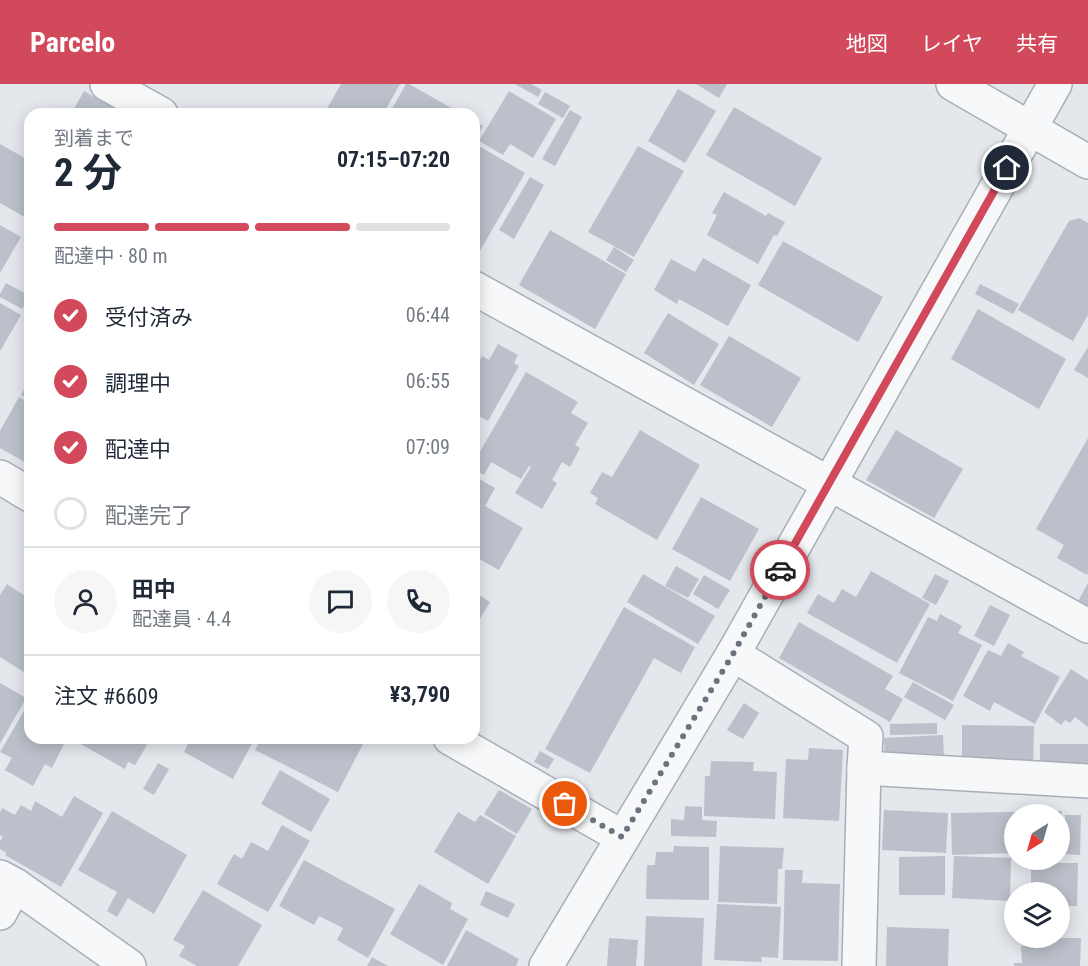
<!DOCTYPE html>
<html lang="ja">
<meta charset="utf-8">
<style>
body{margin:0;font-family:"Roboto Condensed","Noto Sans JP",sans-serif;background:#f6f6f7;color:#1f2937;height:100vh;display:flex;flex-direction:column;font-size:22px;white-space:nowrap}
*{box-sizing:border-box;margin:0}
p{font-size:20px;color:#747a83}
.icon{flex:none;width:33px;height:33px;fill:none;stroke:currentColor;stroke-width:2;stroke-linecap:round;stroke-linejoin:round}
.map{position:relative;flex:1;overflow:hidden}
.drawer{position:absolute;left:24px;top:24px;width:456px;height:636px;display:flex;flex-direction:column;background:#fff;border-radius:18px;box-shadow:0 3px 15px #0003}
.drawer>*{flex:none}
.needle{width:39px;rotate:217deg}
.tools{position:absolute;left:1004px;top:720px;display:grid;gap:12px}
.tools a{display:grid;place-items:center;width:66px;height:66px;border-radius:50%;background:#fff;box-shadow:0 3px 15px #0003;font-size:30px}
.pin{position:absolute;display:grid;place-items:center;width:51px;height:51px;color:#fff;margin:-26px;border:3px solid #fff;border-radius:50%;box-shadow:0 2px 6px #0007}
.courier{position:absolute;display:grid;place-items:center;width:60px;height:60px;margin:-30px;border:4px solid #d1495b;border-radius:50%;background:#fff;color:#222;box-shadow:0 2px 8px #0007}
.headline em{font-style:normal;font-weight:700}
.headline div{display:flex;flex-direction:column-reverse}
.headline{display:flex;align-items:center;justify-content:space-between;height:102px;padding:0 30px}
h1{font-size:39px;font-weight:700;line-height:45px}
.bar{display:grid;grid-template-columns:repeat(4,1fr);gap:9px 6px;align-content:center;height:72px;padding:0 30px}
.bar i{height:8px;border-radius:4px;background:#e0e1e3}
.bar .active{background:#d1495b}
.bar p{grid-column:span 4}
.line{display:flex;align-items:center;gap:15px;padding:0 30px;border-top:2px solid #e0e1e3}
.line div{flex:1}
.round{display:grid;place-items:center;flex:none;width:63px;height:63px;border-radius:32px;background:#f6f6f7}
ol{padding:0 30px;list-style:none}
li{display:flex;align-items:center;gap:18px;height:66px}
li p{margin-inline-start:auto}
li .icon{padding:6px;border-radius:50%;background:#d1495b;color:#fff;stroke-width:4}
li:last-child{color:#747a83}
li i{width:33px;height:33px;border:3px solid #e0e1e3;border-radius:50%}
header{display:flex;align-items:center;gap:36px;box-sizing:border-box;height:84px;padding:0 30px;background:#d1495b;color:#fff}
header strong{font-size:28px}
nav{display:flex;gap:33px;margin-inline-start:auto;font-size:21px}
.map>svg:first-child{display:block}
.building{fill:#bbc0ca}
.lines{fill:none;stroke-linecap:round;stroke-linejoin:round}
.minor-casing{stroke:#a9aeb7;stroke-width:36}
.tertiary-casing{stroke:#a9aeb7;stroke-width:36}
.minor{stroke:#f7f8fa;stroke-width:33}
.tertiary{stroke:#f7f8fa;stroke-width:33}
.done{stroke:#6c737f;stroke-width:6;stroke-dasharray:0 10.8}
.route{stroke:#d1495b;stroke-width:8}
</style>
<header>
<strong>Parcelo</strong>
<nav><a>地図</a><a>レイヤ</a><a>共有</a></nav>
</header>
<div class="map">
<svg width="1088" height="882" viewBox="0 0 1088 882">
<rect width="100%" height="100%" fill="#e4e7ec"/>
<g class="building">
<path d="M341 0H400L383 30H324Z"/>
<path d="M406 0H409L462 30H389Z"/>
<path d="M515 0H531L542 6 538 13Z"/>
<path d="M696 0H727L719 14Z"/>
<path d="M678 5 716 27 685 79 648 57Z"/>
<path d="M84 7 124 30H71Z"/>
<path d="M509 7 556 35 533 74 510 60 503 71 479 57Z"/>
<path d="M545 8 570 22 563 34 538 20Z"/>
<path d="M734 23 822 74 795 122 706 71Z"/>
<path d="M570 26 582 33 555 82 542 75Z"/>
<path d="M474 37 483 42 474 57Z"/>
<path d="M0 60 30 77V136L0 119Z"/>
<path d="M479 62 525 89 474 177V71Z"/>
<path d="M638 62 684 87 634 173 588 148Z"/>
<path d="M530 93 544 101 514 155 499 146Z"/>
<path d="M724 108 766 132 768 129 785 138 777 152 774 151 758 180 707 151 717 131 712 129Z"/>
<path d="M1079 134 1088 139V231L1073 257 1018 226 1069 137Z"/>
<path d="M0 141 21 153 0 189Z"/>
<path d="M550 146 626 190 595 245 519 201Z"/>
<path d="M783 157 883 213 858 258 758 201Z"/>
<path d="M614 163 634 176 626 188 606 176Z"/>
<path d="M703 174 751 201 728 242 679 215 677 220 654 206 671 175 695 188Z"/>
<path d="M6 199 30 212 22 225 0 213V210Z"/>
<path d="M980 200 1019 220 1013 230 975 210Z"/>
<path d="M0 219 21 231 0 267Z"/>
<path d="M978 225 1066 275 1039 325 951 275Z"/>
<path d="M668 229 719 260 694 301 644 269Z"/>
<path d="M729 252 801 294 772 343 700 301Z"/>
<path d="M498 260 518 271 514 279 519 282 488 337 474 329V287L482 272 489 276Z"/>
<path d="M1088 263V294L1074 286Z"/>
<path d="M526 288 578 318 571 329 588 339 575 361 580 364 570 383 562 378 552 396 557 399 542 425 515 409 531 383 529 382 521 395 491 378 484 391 474 385V380L479 371H478Z"/>
<path d="M30 295V316L21 311Z"/>
<path d="M19 313 30 319V381L0 364V347Z"/>
<path d="M640 346 700 381 657 456 595 420 598 414 590 409 602 388 612 393Z"/>
<path d="M896 346 963 385 934 434 866 396Z"/>
<path d="M1088 354V489L1087 491 1057 474 1064 461 1036 445Z"/>
<path d="M474 392 495 404 485 422 523 444 499 486 474 472Z"/>
<path d="M701 413 759 445 730 497 672 465Z"/>
<path d="M676 482 699 495 688 514 665 502Z"/>
<path d="M871 487 930 520 897 579 807 529 818 510 834 519 842 505 856 513Z"/>
<path d="M643 490 715 532 698 560 627 518Z"/>
<path d="M935 490 949 497 936 521 922 514Z"/>
<path d="M704 491 730 506 718 525 693 510Z"/>
<path d="M1088 499V525L1077 519Z"/>
<path d="M7 500 25 512 30 505V592L0 573V511Z"/>
<path d="M474 508 490 518 474 545Z"/>
<path d="M990 521 1010 531 994 562 974 552Z"/>
<path d="M624 523 695 563 681 589 654 574 590 689 545 665Z"/>
<path d="M940 530 962 542 958 549 982 561 953 617 899 589 928 533 937 537Z"/>
<path d="M799 538 893 592 885 605 903 615 890 638 779 574Z"/>
<path d="M1008 559 1024 568 1021 572 1060 593 1035 640 994 618 990 627 963 612 988 566 1001 572Z"/>
<path d="M1071 585 1088 596V643L1075 633 1070 639 1065 636 1061 641 1044 628Z"/>
<path d="M913 598 954 621 945 636 904 613Z"/>
<path d="M0 599 26 614 0 660Z"/>
<path d="M30 617V632L28 635 30 636V654H61L59 658 64 660 52 684 45 680 33 702 5 686 12 674 0 668Z"/>
<path d="M744 619 759 629 743 655 727 646Z"/>
<path d="M937 639V650L890 651V640Z"/>
<path d="M962 641 1034 642 1033 685H962Z"/>
<path d="M943 651 945 695 886 697 884 654Z"/>
<path d="M70 654H142L140 657 147 661 135 681 128 678 125 685Z"/>
<path d="M191 654H255L233 695 184 668Z"/>
<path d="M261 654H352L363 660 338 708 255 666Z"/>
<rect x="1040" y="660" width="48" height="40"/>
<path d="M809 664 843 666 839 737 783 734 786 675 808 676Z"/>
<path d="M540 667 554 675 548 685 534 678Z"/>
<path d="M711 677 754 678 753 687 777 688 775 735 704 732 705 692H710Z"/>
<path d="M158 679 169 685 154 711 143 705Z"/>
<path d="M280 686 330 715 311 748 261 720Z"/>
<path d="M499 706 532 725 517 750 484 730Z"/>
<path d="M74 712 103 729 61 803 5 771 7 769 0 765V757L3 753 0 751V728L2 724 15 731 21 721 31 727 35 717 62 733Z"/>
<path d="M685 722 702 723V736L717 737 716 753 671 752V735L684 736Z"/>
<path d="M884 726 948 729 946 769 882 766Z"/>
<path d="M112 727 187 771 154 830 128 814 117 833 107 827 117 808 78 786Z"/>
<path d="M1062 727V768L1059 769V730H1014V769L952 771 951 729Z"/>
<path d="M458 728 475 738 480 731 516 752 488 800 434 768Z"/>
<path d="M1065 731H1081L1080 771 1064 770Z"/>
<path d="M282 741 310 757 268 828 217 800 234 770 242 775 251 758 268 767Z"/>
<path d="M674 762 709 763V816L646 815 647 781H655L656 768H673Z"/>
<path d="M720 762 784 764 782 785H778L777 820 718 818Z"/>
<path d="M945 772V811H899V773Z"/>
<path d="M954 772 1011 774 1010 817 952 814Z"/>
<path d="M304 776 395 825 368 874 337 856 343 844 319 832 314 841 279 822Z"/>
<path d="M1031 779H1078L1077 822H1059V808H1031Z"/>
<path d="M785 786H803L802 799 840 800 838 877 783 876Z"/>
<path d="M419 800 452 819 450 825 468 835 443 881 390 850Z"/>
<path d="M203 806 262 841 238 882H197L179 872 185 862 173 856Z"/>
<path d="M486 807 515 820 508 834 480 821Z"/>
<path d="M717 820 781 823 778 874 761 873 762 878 714 876Z"/>
<path d="M646 832 704 834 702 882H644Z"/>
<path d="M887 843 949 845 948 882H886Z"/>
<path d="M466 846 519 875 516 882H447Z"/>
<path d="M609 854 638 856 636 882H607Z"/>
<path d="M1025 854H1081L1080 882H1014V879H1022L1021 862H1025Z"/>
<path d="M372 873 388 882H367Z"/>
</g>
<g class="lines">
<g class="minor-casing">
<g id="minor">
<path d="M107 0 161 30"/>
<path d="M474 204 1088 542"/>
<path d="M0 393 30 411"/>
<path d="M733 570 866 653 864 684 859 882"/>
<path d="M450 654 622 753"/>
<path d="M864 684 1088 697"/>
<path d="M0 793 15 801 129 882"/>
<path d="M0 829 15 801"/>
<path d="M546 882 733 570 1055 0"/>
</g>
</g>
<g class="tertiary-casing">
<path id="tertiary" d="M953 0 1088 78"/>
</g>
<use href="#minor" class="minor"/>
<use href="#tertiary" class="tertiary"/>
</g>
<g class="lines">
<path class="done" d="M565 720 622 753 733 570 780 486"/>
<path class="route" d="M780 486 1007 84"/>
</g>
</svg>
<div class="tools">
<a><svg class="needle" viewBox="-14 -14 28 28"><path d="M0-13l5 13h-10z" fill="#e53935"/><path d="M0 13l5-13h-10z" fill="#747a83"/></svg></a>
<a><svg class="icon" aria-label="layers" viewBox="0 0 24 24"><path d="M12 4l9 5-9 5-9-5zM3 14l9 5 9-5"/></svg></a>
</div>
<div class="pin" style="left:565px;top:720px;background:#ea580c"><svg class="icon" aria-label="bag" viewBox="0 0 24 24"><path d="M5 8h14l-1 12H6zM9 8a3 3 0 0 1 6 0"/></svg></div>
<div class="pin" style="left:1007px;top:84px;background:#1f2937"><svg class="icon" aria-label="home" viewBox="0 0 24 24"><path d="M3 11l9-7 9 7M6 9v11h12V9"/></svg></div>
<div class="courier" style="left:780px;top:486px"><svg class="icon" aria-label="car" viewBox="0 0 24 24"><path d="M5 17H2v-5l4-1 3-4h7l3 4 3 1v5h-3M9 17h6M6 11h13"/><circle cx="7" cy="17" r="2"/><circle cx="17" cy="17" r="2"/></svg></div>
<section class="drawer">
<div class="headline"><div><h1>2 分</h1><p>到着まで</p></div><em>07:15–07:20</em></div>
<div class="bar"><i class="active"></i><i class="active"></i><i class="active"></i><i></i><p>配達中 · 80 m</p></div>
<ol>
<li><svg class="icon" aria-label="check" viewBox="0 0 24 24"><path d="M5 12l5 5 9-10"/></svg>受付済み<p>06:44</p></li>
<li><svg class="icon" aria-label="check" viewBox="0 0 24 24"><path d="M5 12l5 5 9-10"/></svg>調理中<p>06:55</p></li>
<li><svg class="icon" aria-label="check" viewBox="0 0 24 24"><path d="M5 12l5 5 9-10"/></svg>配達中<p>07:09</p></li>
<li><i></i>配達完了</li>
</ol>
<div class="line" style="height:108px"><a class="round"><svg class="icon" aria-label="person" viewBox="0 0 24 24"><circle cx="12" cy="8" r="4"/><path d="M4 21q1-7 8-7t8 7"/></svg></a><div><b>田中</b><p>配達員 · 4.4</p></div><a class="round"><svg class="icon" aria-label="chat" viewBox="0 0 24 24"><path d="M4 5h16v11H9l-5 4z"/></svg></a><a class="round"><svg class="icon" aria-label="phone" viewBox="0 0 24 24"><path d="M5 4h4l2 5-3 2q2 4 5 5l2-3 5 2v4C11 20 4 13 5 4z"/></svg></a></div>
<div class="line" style="height:78px"><div>注文 #6609</div><b>¥3,790</b></div>
</section>
</div>
